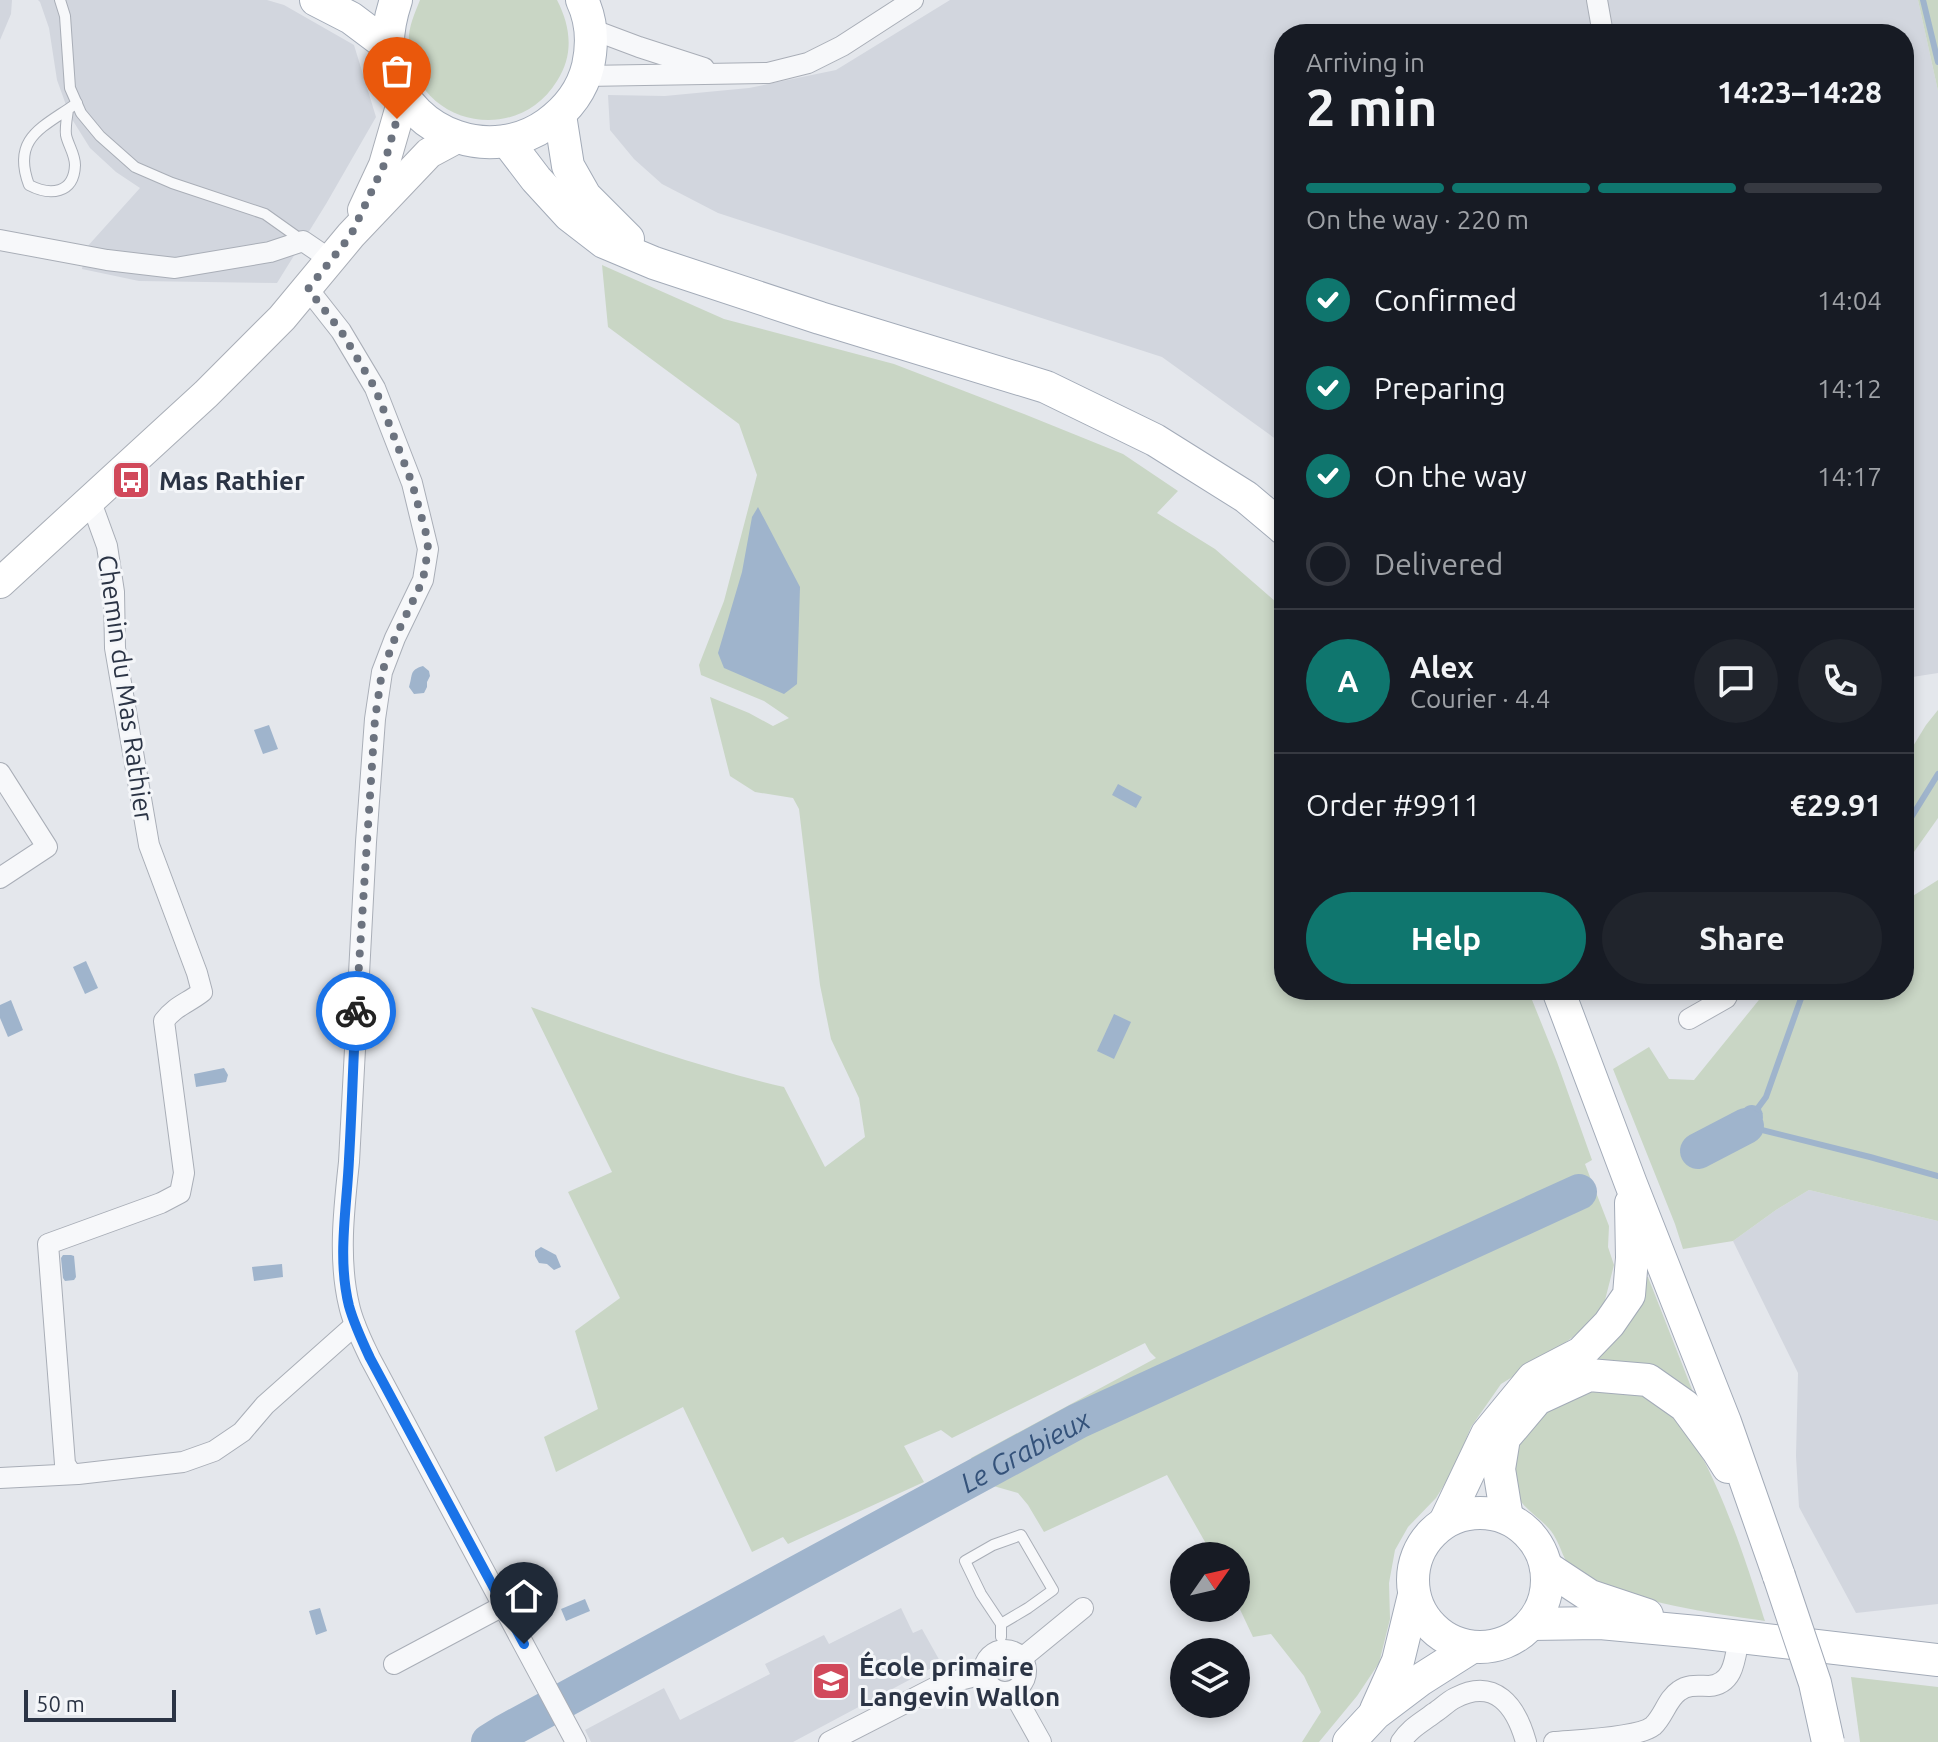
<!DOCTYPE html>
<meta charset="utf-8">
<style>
body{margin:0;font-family:Ubuntu,sans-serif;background:#20242c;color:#f1f3f6;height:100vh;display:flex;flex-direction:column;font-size:30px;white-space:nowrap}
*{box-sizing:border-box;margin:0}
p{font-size:26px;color:#9ea1a6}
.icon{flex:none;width:44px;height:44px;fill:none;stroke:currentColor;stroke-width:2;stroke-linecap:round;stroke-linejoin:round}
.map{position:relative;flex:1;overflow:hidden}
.side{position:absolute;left:1274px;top:24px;width:640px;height:976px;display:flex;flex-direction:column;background:#171b24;border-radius:32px;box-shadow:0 4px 12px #0003}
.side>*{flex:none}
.needle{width:52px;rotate:56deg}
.buttons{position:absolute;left:1170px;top:1542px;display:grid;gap:16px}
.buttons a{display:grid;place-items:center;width:80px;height:80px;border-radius:50%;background:#171b24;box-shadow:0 4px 12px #0003;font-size:40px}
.scale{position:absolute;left:24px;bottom:20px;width:152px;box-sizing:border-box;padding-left:8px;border:4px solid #2b3445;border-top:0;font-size:22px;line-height:28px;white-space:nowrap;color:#2b3445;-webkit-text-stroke:6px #f4f6f9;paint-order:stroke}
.pin{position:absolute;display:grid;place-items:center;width:68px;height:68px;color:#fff;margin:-82px -34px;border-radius:50% 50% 50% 0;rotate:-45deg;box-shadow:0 0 8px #0007}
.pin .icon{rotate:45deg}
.courier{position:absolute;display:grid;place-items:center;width:80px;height:80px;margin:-40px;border:6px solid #1a73e8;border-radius:50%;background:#fff;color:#222;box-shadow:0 2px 10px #0007}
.overview em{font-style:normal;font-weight:700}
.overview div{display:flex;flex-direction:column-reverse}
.overview{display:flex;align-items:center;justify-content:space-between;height:136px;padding:0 32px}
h1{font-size:52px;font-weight:700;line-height:60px}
.bar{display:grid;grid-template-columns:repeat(4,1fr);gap:12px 8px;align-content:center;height:96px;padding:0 32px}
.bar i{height:10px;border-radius:6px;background:#363941}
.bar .active{background:#0f766e}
.bar p{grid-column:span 4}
.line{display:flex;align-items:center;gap:20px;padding:0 32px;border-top:2px solid #363941}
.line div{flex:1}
.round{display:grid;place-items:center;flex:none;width:84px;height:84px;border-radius:42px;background:#20242c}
ol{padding:0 32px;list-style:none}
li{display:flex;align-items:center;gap:24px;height:88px}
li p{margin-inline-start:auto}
li .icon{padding:8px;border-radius:50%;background:#0f766e;color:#fff;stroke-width:4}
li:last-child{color:#9ea1a6}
li i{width:44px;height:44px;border:4px solid #363941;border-radius:50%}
.button{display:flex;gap:16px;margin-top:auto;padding:16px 32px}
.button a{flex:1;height:92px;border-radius:48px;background:#0f766e;color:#fff;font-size:32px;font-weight:700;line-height:92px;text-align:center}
.button a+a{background:#20242c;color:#f1f3f6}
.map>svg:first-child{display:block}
.built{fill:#d2d6de}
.green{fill:#c9d6c5}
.water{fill:#9fb4cc}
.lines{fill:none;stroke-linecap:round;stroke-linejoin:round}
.stream{stroke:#9fb4cc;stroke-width:6}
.canal{stroke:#9fb4cc;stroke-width:22}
.river{stroke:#9fb4cc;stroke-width:36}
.service-casing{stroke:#a9aeb7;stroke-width:12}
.minor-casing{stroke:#a9aeb7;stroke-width:22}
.secondary-casing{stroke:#a9aeb7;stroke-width:32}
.primary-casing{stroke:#a3abb8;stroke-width:34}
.service{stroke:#f7f8fa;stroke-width:10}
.minor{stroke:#f7f8fa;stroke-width:20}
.secondary{stroke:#fff;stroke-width:30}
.primary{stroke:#fff;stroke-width:32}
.primary-bridge-casing{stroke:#a3abb8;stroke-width:34;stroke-linecap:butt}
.primary-bridge{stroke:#fff;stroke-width:32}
.done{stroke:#6c737f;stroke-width:8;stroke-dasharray:0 14.4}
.route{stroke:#1a73e8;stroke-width:10}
.labels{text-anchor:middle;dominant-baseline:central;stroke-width:6;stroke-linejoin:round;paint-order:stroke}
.poi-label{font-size:26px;font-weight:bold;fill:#2b3445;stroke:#f4f6f9;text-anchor:start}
.street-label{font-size:26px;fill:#2b3445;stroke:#f4f6f9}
.water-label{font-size:28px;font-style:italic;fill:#34527a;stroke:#f4f6f9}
</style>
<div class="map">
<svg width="1938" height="1742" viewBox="0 0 1938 1742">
<rect width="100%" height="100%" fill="#e4e7ec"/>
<g class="built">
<path d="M0 0H12L11 14 0 40Z"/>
<path d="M38 0H267L284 5 354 45 376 117 326 204 277 283 139 281 82 269 86 248 140 188 116 172 90 148 70 116 57 80 49 28 40 2Z"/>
<path d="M950 0H1918L1938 91V673L1906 678 1904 685V34H1284V445L1162 357 718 213 662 184 634 159 610 130 608 95 665 96 749 88 836 70Z"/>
<path d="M1809 1190 1938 1221V1604L1856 1613 1799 1507 1796 1456 1798 1373 1733 1241 1776 1210Z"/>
<path d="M901 1608 913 1633 922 1629 941 1663 793 1742H591L585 1730 664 1688 680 1720 770 1674 765 1664 824 1635 829 1644Z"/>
</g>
<g class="green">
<path d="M420 0H557C571 27 574 55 557 81 517 147 415 125 409 47 407 30 414 15 420 0Z"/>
<path d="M1918 0H1938V91Z"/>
<path d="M602 265 724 319 894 364 1024 414 1123 454 1178 491 1157 513 1215 549 1284 609V990H1528L1557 1062 1592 1160 1585 1164 1609 1226 1608 1247 1614 1265 1604 1304 1585 1328 1551 1353 1501 1384 1471 1427 1454 1469 1436 1498 1408 1527 1395 1550 1389 1583 1390 1619 1379 1663 1357 1696 1319 1742H1302L1321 1712 1304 1676 1271 1634 1253 1637 1236 1601V1556H1213L1167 1475 1044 1532 1028 1505 1018 1493 990 1485 971 1458 1156 1358 1150 1352 1145 1343 952 1438 941 1430 904 1446 924 1482 788 1544 783 1537 752 1552 683 1407 556 1472 544 1437 598 1409 575 1331 620 1298 568 1192 612 1172 531 1007C615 1037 697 1067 784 1087L825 1167 865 1137 859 1098 831 1039 820 985 799 809 793 798 755 792 730 776 710 697 749 713 773 726 789 718 764 701 701 675 699 665 724 601 757 475 739 424 608 327Z"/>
<path d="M1938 710V818L1904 866V761L1926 725Z"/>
<path d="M1938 880V1221L1809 1190 1776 1210 1733 1241 1683 1249 1675 1224 1613 1069 1649 1047 1669 1079 1694 1080 1767 990H1904V893L1908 899Z"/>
<path d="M1645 1277H1648L1693 1392 1692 1393 1640 1365 1618 1361 1600 1360 1597 1357 1622 1334 1632 1318Z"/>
<path d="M1578 1389C1607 1390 1631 1387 1657 1401 1705 1427 1748 1568 1765 1621 1705 1612 1642 1604 1587 1577 1559 1564 1566 1552 1551 1531 1541 1518 1524 1510 1517 1495 1514 1488 1515 1478 1515 1471 1512 1425 1545 1412 1578 1389Z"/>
<path d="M1851 1677 1938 1687V1742H1860Z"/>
</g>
<g class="water">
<path d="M758 507 800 587 797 684 784 694 724 668 718 653 742 572 752 517Z"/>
<path d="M423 666 429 671 430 676 427 682V687L424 693 414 694 409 687C413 675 409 670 423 666Z"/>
<path d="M269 725 278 749 263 754 254 730Z"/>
<path d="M1118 784 1142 797 1136 808 1112 795Z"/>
<path d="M86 961 98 988 85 994 73 967Z"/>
<path d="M11 1000 23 1030 8 1037 0 1018V1005Z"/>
<path d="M1114 1014 1131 1022 1114 1059 1097 1051Z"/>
<path d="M224 1068 228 1075 226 1082 196 1087 194 1074Z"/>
<path d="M541 1247 556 1255 561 1267 554 1270 547 1264 539 1263 535 1256V1251Z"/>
<path d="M63 1255H71L74 1256 76 1277 74 1280 65 1281 63 1278 61 1258Z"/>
<path d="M282 1264 283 1277 254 1281 252 1267Z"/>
<path d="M585 1599 590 1611 566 1621 561 1609Z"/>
<path d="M320 1608 327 1631 316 1635 309 1611Z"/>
</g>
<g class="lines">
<g class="stream">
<path d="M1923 0 1938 62"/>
<path d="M1904 829 1938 774"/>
<path d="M1752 1116 1766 1097 1804 990"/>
<path d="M1746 1126 1870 1157 1938 1176"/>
</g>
<path class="canal" d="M1746 1126 1752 1116"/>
<g class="river">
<path d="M1698 1151 1746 1126"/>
<path id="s1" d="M489 1742 505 1732 1078 1421 1579 1192"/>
</g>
<g class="service-casing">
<g id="service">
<path d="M60 0 65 16 70 88 81 113 100 136 135 167 172 183 265 214 303 241"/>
<path d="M68 110C67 117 65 127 66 135 68 145 75 154 75 165 74 194 50 196 29 185 11 137 44 127 77 103"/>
<path d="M1001 1624 981 1594 965 1561 993 1545 1021 1535 1053 1590 1028 1608 1001 1624V1637"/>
</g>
</g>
<g class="minor-casing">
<g id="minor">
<path d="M1597 0 1603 34"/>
<path d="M591 29 639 47 704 68"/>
<path d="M585 76 768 73 808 63 842 46 913 0"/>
<path d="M0 240 107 260 175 268 270 252 303 241 331 260"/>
<path d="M308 289 341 331 375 388 412 483 428 549 423 580 395 638 382 672 375 719 366 842 349 1162C344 1208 338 1259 349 1305 353 1324 362 1341 370 1358L576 1742"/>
<path d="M0 773 47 847 0 878"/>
<path d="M1689 1019 1726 998 1730 990"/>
<path d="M71 1473 65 1464 48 1244 161 1203 180 1193 184 1173 164 1021C175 1006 188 1003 202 992L197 973 149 845 115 648 114 592 107 546 91 502"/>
<path d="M0 1478 78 1474 183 1462 214 1451 242 1432 265 1405 355 1325"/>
<circle cx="1005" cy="1671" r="21"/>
<path d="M1022 1658 1083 1608"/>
<path d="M394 1664 503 1606"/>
<path d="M1013 1692 1041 1742"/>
<path d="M829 1742 940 1685 983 1674"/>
<path d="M1401 1742C1410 1728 1421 1723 1434 1713 1441 1709 1447 1702 1455 1698 1495 1677 1516 1706 1526 1742"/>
<path d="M1554 1742C1575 1740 1638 1738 1653 1726 1664 1716 1667 1699 1679 1691 1689 1684 1698 1686 1709 1686 1735 1684 1735 1657 1739 1637"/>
</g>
</g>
<g class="secondary-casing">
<g id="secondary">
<path d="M363 210 384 165 404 96"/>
<path d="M0 583 206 394 282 318 351 235 429 153 457 138"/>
</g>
</g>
<g class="primary-casing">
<g id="primary">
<path d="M316 0 351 18 387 45"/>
<path d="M396 0C388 24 384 48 392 72 413 136 492 163 547 124 568 109 582 91 588 66 593 43 592 21 582 0"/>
<path d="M560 115 568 166 585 196 628 239"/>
<path d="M507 141 536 179 569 215 604 242 654 263 820 318 1046 387 1155 440 1246 497 1284 529"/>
<path d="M1558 990 1631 1184 1725 1422 1779 1576"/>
<circle cx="1480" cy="1580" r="67"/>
<path d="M1507 1518 1499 1469 1504 1438 1537 1399 1589 1375 1648 1380 1685 1406 1718 1451 1728 1467"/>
<path d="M1445 1522 1487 1434 1533 1378 1581 1353 1609 1324 1629 1295 1632 1258 1631 1203"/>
<path d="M1546 1567 1590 1596 1647 1615"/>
<path d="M1531 1624 1600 1623 1697 1632 1938 1660"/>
<path d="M1376 1710 1398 1661 1414 1595"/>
<path d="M1349 1742 1375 1714 1420 1680 1472 1647"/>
</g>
</g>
<use href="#service" class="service"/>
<use href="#minor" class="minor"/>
<use href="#secondary" class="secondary"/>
<use href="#primary" class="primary"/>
<g class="primary-bridge-casing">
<path id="primary-bridge" d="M1779 1576 1815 1683 1828 1742"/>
</g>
<use href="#primary-bridge" class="primary-bridge"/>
</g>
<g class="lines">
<path class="done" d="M356 1011 375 719 382 672 395 638 423 580 428 549 427 537 412 483 375 388 341 331 308 289 351 235 384 165 397 119"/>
<path class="route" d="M356 1011C353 1060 352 1109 349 1159 347 1207 337 1258 349 1306 354 1324 362 1341 370 1358L524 1644"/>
</g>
<defs>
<g id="bus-square" transform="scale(2)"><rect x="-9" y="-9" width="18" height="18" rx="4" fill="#d1495b" stroke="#f4f6f9"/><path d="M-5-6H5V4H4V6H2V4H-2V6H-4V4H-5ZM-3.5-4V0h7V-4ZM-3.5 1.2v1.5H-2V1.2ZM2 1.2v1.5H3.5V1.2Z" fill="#fff"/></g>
<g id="school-square" transform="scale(2)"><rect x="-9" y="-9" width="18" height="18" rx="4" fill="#d1495b" stroke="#f4f6f9"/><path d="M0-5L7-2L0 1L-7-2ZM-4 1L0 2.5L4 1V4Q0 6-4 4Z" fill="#fff"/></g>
</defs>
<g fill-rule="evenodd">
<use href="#bus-square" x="131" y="480"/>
<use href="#school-square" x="831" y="1681"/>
</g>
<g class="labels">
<g class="poi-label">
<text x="159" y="480">Mas Rathier</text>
<text x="859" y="1666">École primaire<tspan x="859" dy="30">Langevin Wallon</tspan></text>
</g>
<g class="street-label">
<text transform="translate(126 688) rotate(82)">Chemin du Mas Rathier</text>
</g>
<g class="water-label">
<text stroke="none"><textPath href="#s1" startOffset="610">Le Grabieux</textPath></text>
</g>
</g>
</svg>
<div class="buttons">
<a><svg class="needle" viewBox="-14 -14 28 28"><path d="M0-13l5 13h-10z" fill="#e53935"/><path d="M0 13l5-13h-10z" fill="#9ea1a6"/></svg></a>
<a><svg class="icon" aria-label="layers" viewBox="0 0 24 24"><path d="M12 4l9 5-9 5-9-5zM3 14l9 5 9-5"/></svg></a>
</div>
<div class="scale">50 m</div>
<div class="pin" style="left:397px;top:119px;background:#ea580c"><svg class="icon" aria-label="bag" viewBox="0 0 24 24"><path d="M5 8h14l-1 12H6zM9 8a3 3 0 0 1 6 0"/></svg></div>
<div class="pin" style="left:524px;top:1644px;background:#1f2937"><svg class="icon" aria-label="home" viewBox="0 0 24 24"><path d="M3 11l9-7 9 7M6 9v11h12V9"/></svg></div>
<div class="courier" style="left:356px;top:1011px"><svg class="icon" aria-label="bike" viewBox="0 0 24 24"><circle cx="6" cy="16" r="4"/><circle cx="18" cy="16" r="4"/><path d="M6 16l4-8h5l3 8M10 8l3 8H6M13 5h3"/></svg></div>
<section class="side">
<div class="overview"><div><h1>2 min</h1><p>Arriving in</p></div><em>14:23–14:28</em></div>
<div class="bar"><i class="active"></i><i class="active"></i><i class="active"></i><i></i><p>On the way · 220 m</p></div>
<ol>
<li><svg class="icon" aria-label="check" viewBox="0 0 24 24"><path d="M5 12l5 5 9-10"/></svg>Confirmed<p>14:04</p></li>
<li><svg class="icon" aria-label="check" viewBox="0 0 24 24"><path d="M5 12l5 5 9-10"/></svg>Preparing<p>14:12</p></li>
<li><svg class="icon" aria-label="check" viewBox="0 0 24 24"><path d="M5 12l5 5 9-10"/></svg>On the way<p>14:17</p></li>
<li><i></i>Delivered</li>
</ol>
<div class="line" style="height:144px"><b class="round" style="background:#0f766e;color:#fff">A</b><div><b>Alex</b><p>Courier · 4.4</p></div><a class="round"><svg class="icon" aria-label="chat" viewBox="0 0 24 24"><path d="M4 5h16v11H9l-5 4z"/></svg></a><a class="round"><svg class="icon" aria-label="phone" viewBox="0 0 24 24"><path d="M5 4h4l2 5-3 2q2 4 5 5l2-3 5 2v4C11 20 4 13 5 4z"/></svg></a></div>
<div class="line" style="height:104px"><div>Order #9911</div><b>€29.91</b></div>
<div class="button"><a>Help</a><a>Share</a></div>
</section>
</div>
